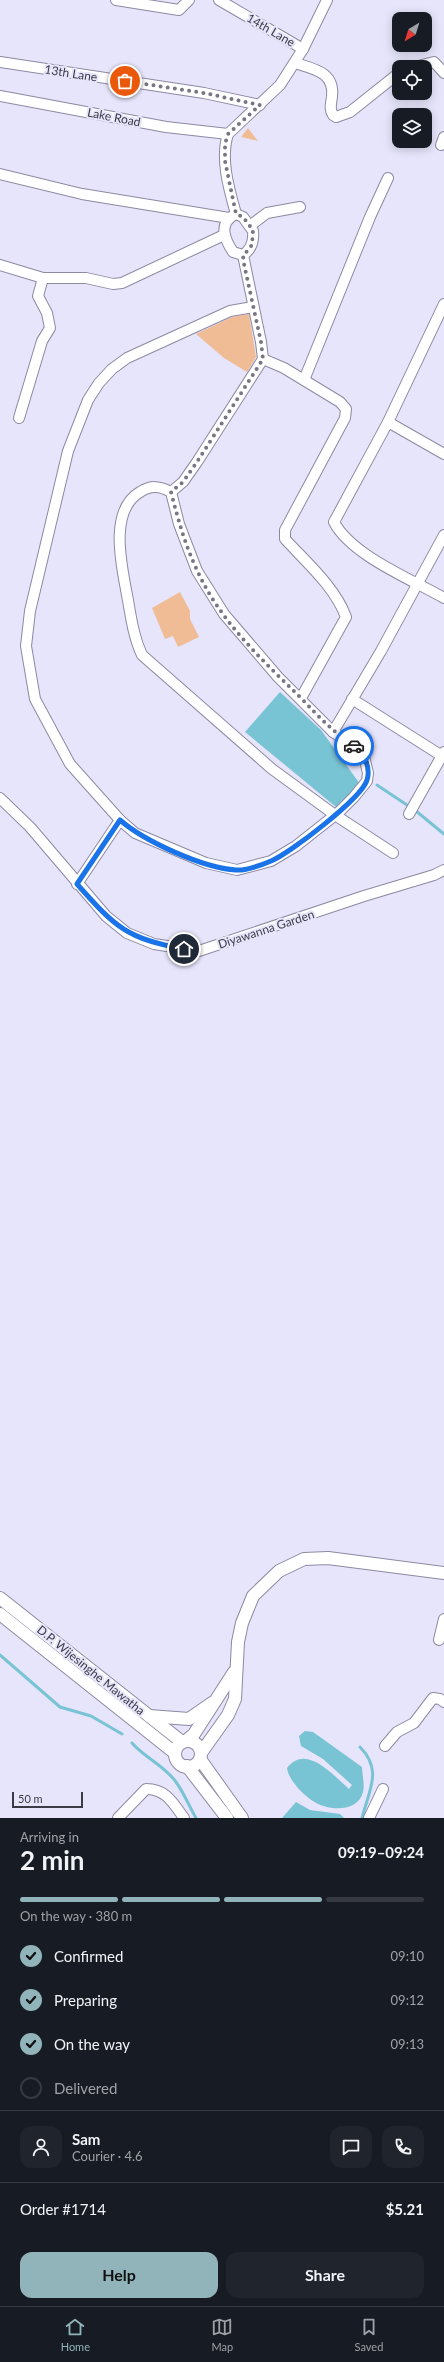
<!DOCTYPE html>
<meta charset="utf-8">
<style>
body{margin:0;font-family:Lato,sans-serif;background:#20242c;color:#f1f3f6;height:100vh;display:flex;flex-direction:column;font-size:15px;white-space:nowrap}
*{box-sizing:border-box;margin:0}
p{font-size:13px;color:#9ea1a6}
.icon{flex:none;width:22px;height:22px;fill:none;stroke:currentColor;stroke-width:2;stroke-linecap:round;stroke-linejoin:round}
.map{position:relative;height:1818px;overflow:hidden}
.details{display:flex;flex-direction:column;background:#171b24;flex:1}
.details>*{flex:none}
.needle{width:26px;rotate:218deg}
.fabs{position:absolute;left:392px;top:12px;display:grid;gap:8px}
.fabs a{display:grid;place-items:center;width:40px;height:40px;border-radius:8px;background:#171b24;box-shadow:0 2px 10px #0003;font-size:20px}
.scale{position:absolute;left:12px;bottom:10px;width:71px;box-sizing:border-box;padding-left:4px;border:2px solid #3c3b45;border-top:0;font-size:11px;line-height:14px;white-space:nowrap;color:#3c3b45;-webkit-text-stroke:3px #e7e5fb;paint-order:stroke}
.pin{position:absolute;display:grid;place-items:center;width:34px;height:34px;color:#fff;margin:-17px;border:2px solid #fff;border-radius:50%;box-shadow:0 1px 4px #0007}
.courier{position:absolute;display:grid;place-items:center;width:40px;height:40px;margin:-20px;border:3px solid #1a73e8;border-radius:50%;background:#fff;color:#222;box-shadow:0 1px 5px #0007}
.head em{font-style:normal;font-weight:700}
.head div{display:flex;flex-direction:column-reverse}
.head{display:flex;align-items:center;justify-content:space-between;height:68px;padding:0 20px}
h1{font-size:26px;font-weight:700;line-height:30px}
.bar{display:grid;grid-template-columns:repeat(4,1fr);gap:6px 4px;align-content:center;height:48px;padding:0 20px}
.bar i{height:5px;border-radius:3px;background:#363941}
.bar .current{background:#91b3ba}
.bar p{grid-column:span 4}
.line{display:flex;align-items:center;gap:10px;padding:0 20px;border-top:1px solid #363941}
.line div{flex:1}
.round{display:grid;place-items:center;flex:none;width:42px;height:42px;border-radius:12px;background:#20242c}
ol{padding:0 20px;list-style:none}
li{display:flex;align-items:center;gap:12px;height:44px}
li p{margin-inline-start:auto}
li .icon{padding:4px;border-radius:50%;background:#91b3ba;color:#111;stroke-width:4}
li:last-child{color:#9ea1a6}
li i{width:22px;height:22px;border:2px solid #363941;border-radius:50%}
.button{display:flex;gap:8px;margin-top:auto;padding:8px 20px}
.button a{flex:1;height:46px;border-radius:12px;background:#91b3ba;color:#111;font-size:16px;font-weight:700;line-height:46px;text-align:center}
.button a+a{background:#20242c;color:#f1f3f6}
.dock{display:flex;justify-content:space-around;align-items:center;height:56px;border-top:1px solid #363941;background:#171b24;font-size:11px;color:#9ea1a6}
.dock a{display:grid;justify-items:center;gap:2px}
.dock .current{color:#91b3ba}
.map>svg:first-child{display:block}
.water{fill:#78c3d4}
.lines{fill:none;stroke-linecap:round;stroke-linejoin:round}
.stream{stroke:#78c3d4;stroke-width:3}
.building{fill:#f0bc96}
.minor-casing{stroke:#8c89a2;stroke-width:12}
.major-casing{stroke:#8c89a2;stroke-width:14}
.minor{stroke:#fff;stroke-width:10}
.major{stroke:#fff;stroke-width:12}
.done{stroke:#787685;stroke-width:4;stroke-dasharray:0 7.2}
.route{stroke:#1a73e8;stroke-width:5}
.labels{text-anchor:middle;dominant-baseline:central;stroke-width:4;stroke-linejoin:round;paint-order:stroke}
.street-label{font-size:12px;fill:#3c3b45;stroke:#e7e5fb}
</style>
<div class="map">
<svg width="444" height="1818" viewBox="0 0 444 1818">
<rect width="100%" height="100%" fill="#e7e5fb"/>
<g class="water">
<path d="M280 692 321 730 360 784 350 797 336 807 245 732Z"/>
<path d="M305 1731 313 1732 362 1767C362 1774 365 1785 363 1792 358 1813 327 1811 313 1801 303 1795 288 1779 287 1768 306 1743 333 1775 349 1789L352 1785 323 1759 301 1746 299 1736Z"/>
<path d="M296 1802 310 1810 340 1814 344 1818H282Z"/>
</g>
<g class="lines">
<g class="stream">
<path d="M377 785 416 811 444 834"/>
<path d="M0 1655 60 1707 91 1716 122 1734"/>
<path d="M132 1743C145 1758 165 1766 176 1782 184 1793 189 1806 196 1818"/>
<path d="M360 1747C383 1770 369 1790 362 1818"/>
</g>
</g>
<g class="building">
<path d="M248 128 258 141 241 137Z"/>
<path d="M249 314 256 357 247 372 224 358 196 334 232 317Z"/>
<path d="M180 592 190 611V619L199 637 178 647 173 636 165 639 152 608Z"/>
</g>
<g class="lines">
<g class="minor-casing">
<g id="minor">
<path d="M116 0 179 10 189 0"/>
<path d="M219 0 303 49"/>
<path d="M0 62 204 93 260 105"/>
<path d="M295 63C314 69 335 72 332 97 331 104 329 109 333 115L336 117 350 112 399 73"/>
<path d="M414 67 434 62 444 73"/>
<path d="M0 96 166 127 228 134"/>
<path d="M441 145 444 137"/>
<path d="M0 174 82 194 229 218"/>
<path d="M236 214C229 189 220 159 228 134L280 85 303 49 327 0"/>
<path d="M236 214 243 217 253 231C254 241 252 249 243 255"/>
<path d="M234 215C218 224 225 240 233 252L243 255"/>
<path d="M251 225 267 213 300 207"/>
<path d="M0 265 43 278H86L113 284 122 283 224 235"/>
<path d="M444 304 388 422 334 522C351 555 411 579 444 598"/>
<path d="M263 359 284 368 340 402 346 409 345 418 285 530V539C306 562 335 587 346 617L301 698"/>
<path d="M304 380 370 217 388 178"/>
<path d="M19 418 42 341 50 328 47 313 38 296 43 278"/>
<path d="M388 422 444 454"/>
<path d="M171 492 179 524 197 571 224 614 278 677 333 732 359 749 364 756 368 773 367 781 354 797 339 812 296 846 271 861 237 870 206 863 135 833 120 820 70 764 35 699 26 646 30 611 68 451 88 400 99 383 112 369 127 358 230 311 253 307"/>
<path d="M171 492C160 486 151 485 140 492 108 511 122 567 127 595 131 616 133 636 142 655L272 769 335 815 393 853"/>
<path d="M171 492 183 482 197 462 263 359 261 342 243 255"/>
<path d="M352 699 442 756"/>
<path d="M333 732 381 651 444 535"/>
<path d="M0 798 30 827 106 916 127 933 154 944 199 951 364 896 434 875 444 870"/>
<path d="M409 814 444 752"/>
<path d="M77 884 120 820"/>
<path d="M439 1640 444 1619"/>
<path d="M385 1746 397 1732 414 1723 433 1698 440 1699 444 1702"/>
<path d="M118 1818 146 1789C166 1789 173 1803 184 1818"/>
<path d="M369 1818 383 1789"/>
</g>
</g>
<g class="major-casing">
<g id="major">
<path d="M0 1598 182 1742"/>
<path d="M0 1614 175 1753"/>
<path d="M149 1716 189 1719 212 1703"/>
<path d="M186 1741 194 1734 234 1672"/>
<circle cx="188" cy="1754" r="13"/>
<path d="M201 1753 228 1715 235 1699 238 1642 242 1623 253 1596 279 1571 304 1559 328 1558 444 1573"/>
<path d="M200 1759 242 1818"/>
<path d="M187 1766 227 1818"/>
</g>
</g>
<use href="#minor" class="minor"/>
<use href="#major" class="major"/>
</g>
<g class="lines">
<path class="done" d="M125 81 204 93 260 105 228 134 225 144V161L236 214 243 217 253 230 252 245 243 256 244 264 261 342 263 359 197 462 183 482 171 492C178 519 185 545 197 570 219 620 262 660 300 697 318 716 332 731 354 746"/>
<path class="route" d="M184 949C127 939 115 927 77 884L120 820C144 841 203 868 236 870 245 871 262 865 271 861 289 854 362 798 367 780 371 768 364 752 354 746"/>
</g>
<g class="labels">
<g class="street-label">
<text transform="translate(271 30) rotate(30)">14th Lane</text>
<text transform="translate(71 73) rotate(9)">13th Lane</text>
<text transform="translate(114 117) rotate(11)">Lake Road</text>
<text transform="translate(266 929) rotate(-18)">Diyawanna Garden</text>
<text transform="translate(91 1670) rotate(39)">D.P. Wijesinghe Mawatha</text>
</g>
</g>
</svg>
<div class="fabs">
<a><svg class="needle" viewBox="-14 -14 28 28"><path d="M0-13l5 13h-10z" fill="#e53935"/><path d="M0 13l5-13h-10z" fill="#9ea1a6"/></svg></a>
<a><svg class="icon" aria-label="locate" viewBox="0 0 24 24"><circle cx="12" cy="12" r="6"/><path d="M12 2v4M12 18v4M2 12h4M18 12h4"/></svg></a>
<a><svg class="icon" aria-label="layers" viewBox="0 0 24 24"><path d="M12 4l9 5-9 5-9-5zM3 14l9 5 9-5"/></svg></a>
</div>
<div class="scale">50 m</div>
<div class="pin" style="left:125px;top:81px;background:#ea580c"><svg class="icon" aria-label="bag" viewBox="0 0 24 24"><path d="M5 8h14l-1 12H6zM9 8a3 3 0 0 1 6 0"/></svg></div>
<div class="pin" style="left:184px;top:949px;background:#1f2937"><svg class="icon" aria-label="home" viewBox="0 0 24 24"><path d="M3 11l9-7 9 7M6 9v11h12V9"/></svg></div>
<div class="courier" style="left:354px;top:746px"><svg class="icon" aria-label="car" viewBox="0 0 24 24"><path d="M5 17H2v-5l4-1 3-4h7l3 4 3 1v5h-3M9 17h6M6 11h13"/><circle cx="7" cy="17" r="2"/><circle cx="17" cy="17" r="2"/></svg></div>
</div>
<section class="details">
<div class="head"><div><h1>2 min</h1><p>Arriving in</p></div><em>09:19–09:24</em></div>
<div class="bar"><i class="current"></i><i class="current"></i><i class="current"></i><i></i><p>On the way · 380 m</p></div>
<ol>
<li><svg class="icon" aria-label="check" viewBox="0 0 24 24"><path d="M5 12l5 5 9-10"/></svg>Confirmed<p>09:10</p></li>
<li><svg class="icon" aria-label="check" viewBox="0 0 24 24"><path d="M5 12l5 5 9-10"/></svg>Preparing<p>09:12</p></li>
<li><svg class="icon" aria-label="check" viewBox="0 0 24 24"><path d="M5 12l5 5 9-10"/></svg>On the way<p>09:13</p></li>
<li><i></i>Delivered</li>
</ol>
<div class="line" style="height:72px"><a class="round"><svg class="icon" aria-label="person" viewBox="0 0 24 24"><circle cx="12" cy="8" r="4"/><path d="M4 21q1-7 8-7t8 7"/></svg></a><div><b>Sam</b><p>Courier · 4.6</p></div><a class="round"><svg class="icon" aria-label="chat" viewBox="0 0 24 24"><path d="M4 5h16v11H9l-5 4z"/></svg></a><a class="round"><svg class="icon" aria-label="phone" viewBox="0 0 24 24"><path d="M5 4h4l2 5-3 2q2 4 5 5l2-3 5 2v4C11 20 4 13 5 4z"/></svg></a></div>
<div class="line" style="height:52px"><div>Order #1714</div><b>$5.21</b></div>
<div class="button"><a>Help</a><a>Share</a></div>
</section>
<nav class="dock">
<a class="current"><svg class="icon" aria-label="home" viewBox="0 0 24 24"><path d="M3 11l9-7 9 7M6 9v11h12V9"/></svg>Home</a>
<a><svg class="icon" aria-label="map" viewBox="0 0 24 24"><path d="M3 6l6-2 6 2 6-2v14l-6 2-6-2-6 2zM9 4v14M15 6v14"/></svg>Map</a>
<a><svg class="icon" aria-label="saved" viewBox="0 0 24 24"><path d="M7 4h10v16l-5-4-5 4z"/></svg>Saved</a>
</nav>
